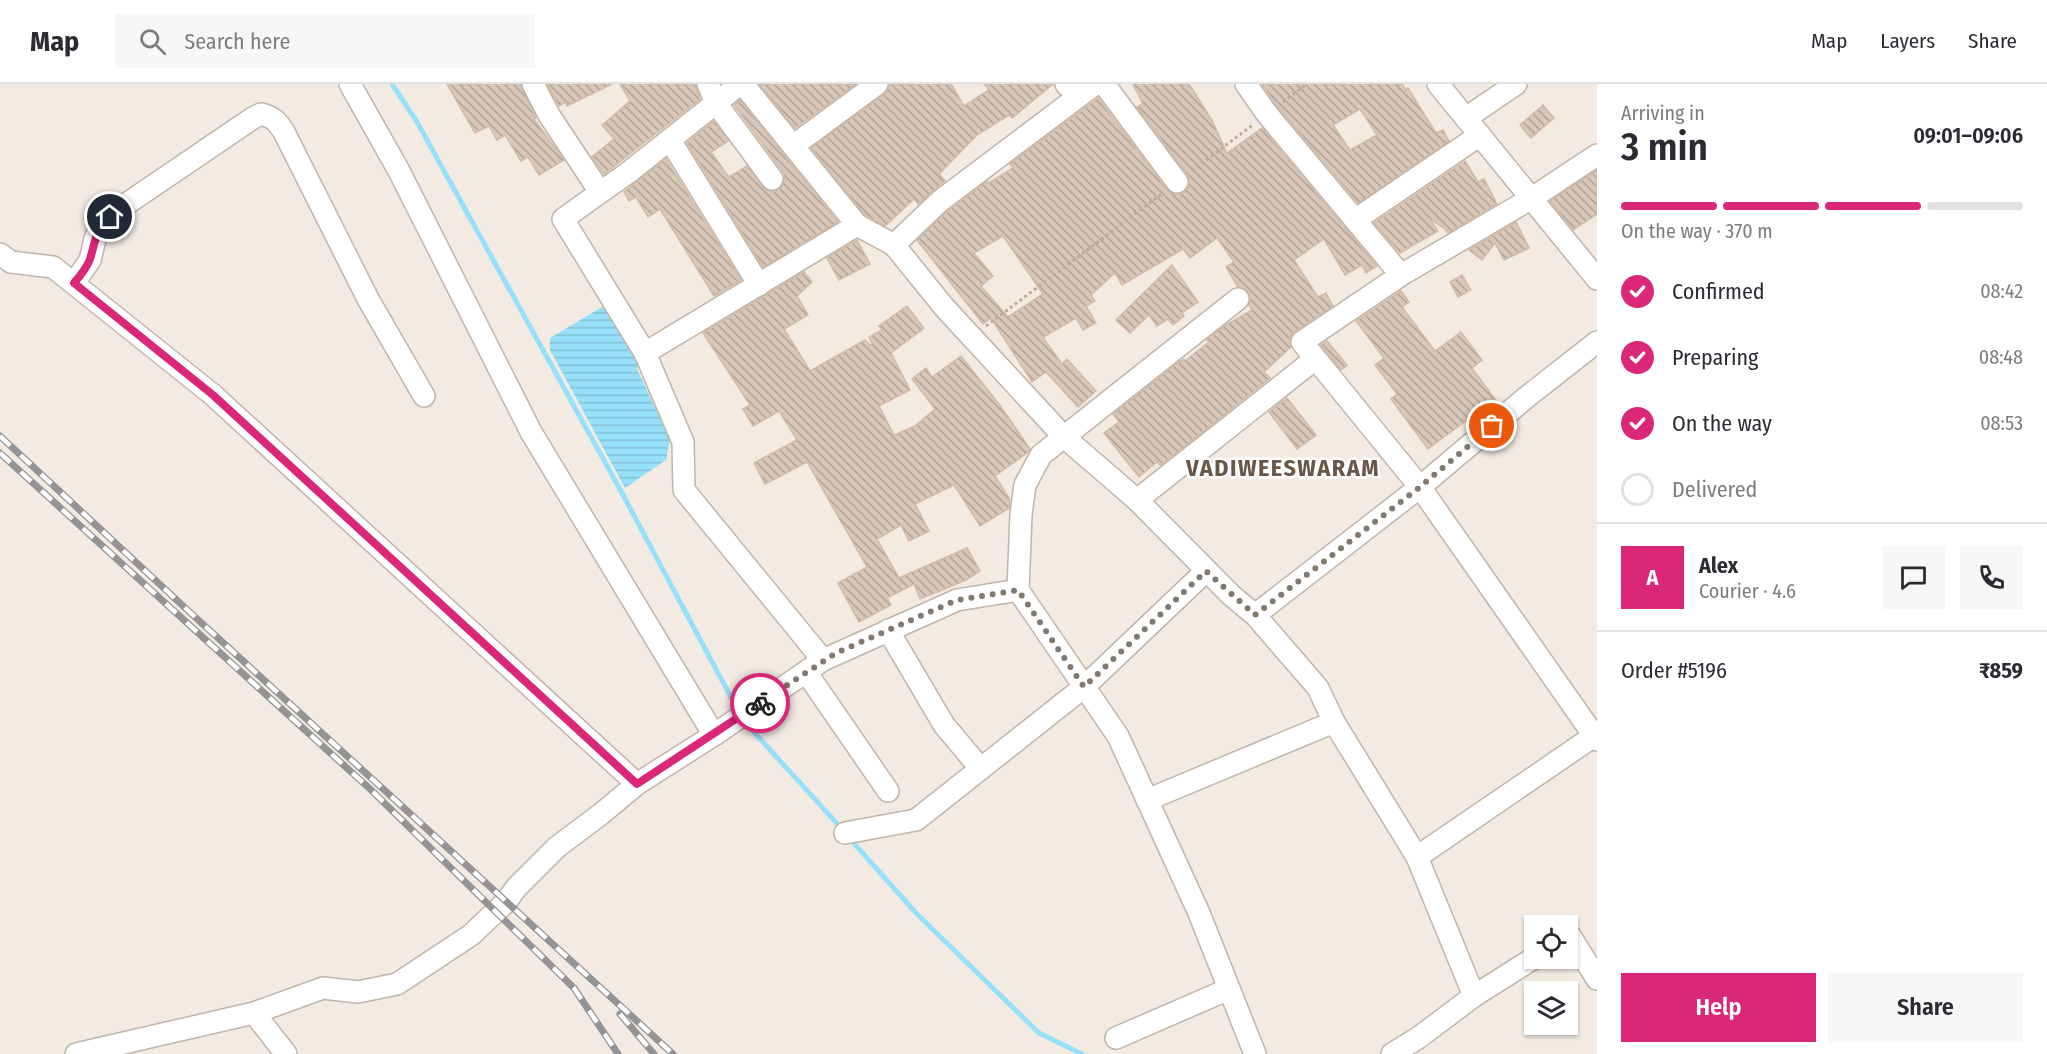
<!DOCTYPE html>
<meta charset="utf-8">
<style>
body{margin:0;font-family:"Fira Sans Condensed",sans-serif;background:#f7f7f7;color:#2b2b33;height:100vh;display:flex;flex-direction:column;font-size:22px;white-space:nowrap}
*{box-sizing:border-box;margin:0}
p{font-size:20px;color:#7c7c81}
.icon{flex:none;width:33px;height:33px;fill:none;stroke:currentColor;stroke-width:2;stroke-linecap:round;stroke-linejoin:round}
.map{position:relative;flex:1;overflow:hidden}
.sheet{display:flex;flex-direction:column;background:#fff;width:450px}
.sheet>*{flex:none}
.fabs{position:absolute;left:1524px;top:831px;display:grid;gap:12px}
.fabs a{display:grid;place-items:center;width:54px;height:54px;border-radius:0px;background:#fff;box-shadow:0 2px 4px #0004;font-size:30px}
.pin{position:absolute;display:grid;place-items:center;width:51px;height:51px;color:#fff;margin:-26px;border:3px solid #fff;border-radius:50%;box-shadow:0 2px 6px #0007}
.courier{position:absolute;display:grid;place-items:center;width:60px;height:60px;margin:-30px;border:4px solid #db2777;border-radius:50%;background:#fff;color:#222;box-shadow:0 2px 8px #0007}
.head em{font-style:normal;font-weight:600}
.head div{display:flex;flex-direction:column-reverse}
.head{display:flex;align-items:center;justify-content:space-between;height:102px;padding:0 24px}
h1{font-size:39px;font-weight:600;line-height:45px}
.bar{display:grid;grid-template-columns:repeat(4,1fr);gap:9px 6px;align-content:center;height:72px;padding:0 24px}
.bar i{height:8px;border-radius:4px;background:#e1e1e2}
.bar .active{background:#db2777}
.bar p{grid-column:span 4}
.line{display:flex;align-items:center;gap:15px;padding:0 24px;border-top:2px solid #e1e1e2}
.line div{flex:1}
.round{display:grid;place-items:center;flex:none;width:63px;height:63px;border-radius:0px;background:#f7f7f7}
ol{padding:0 24px;list-style:none}
li{display:flex;align-items:center;gap:18px;height:66px}
li p{margin-inline-start:auto}
li .icon{padding:6px;border-radius:50%;background:#db2777;color:#fff;stroke-width:4}
li:last-child{color:#7c7c81}
li i{width:33px;height:33px;border:3px solid #e1e1e2;border-radius:50%}
.primary-button{display:flex;gap:12px;margin-top:auto;padding:12px 24px}
.primary-button a{flex:1;height:69px;border-radius:0px;background:#db2777;color:#fff;font-size:24px;font-weight:600;line-height:69px;text-align:center}
.primary-button a+a{background:#f7f7f7;color:#2b2b33}
header{display:flex;align-items:center;gap:36px;box-sizing:border-box;height:84px;padding:0 30px;background:#fff;border-bottom:2px solid #e1e1e2}
header strong{font-size:28px}
nav{display:flex;gap:33px;margin-inline-start:auto;font-size:21px}
.search{width:420px;height:54px;background:#f7f7f7;display:flex;align-items:center;gap:15px;box-sizing:border-box;padding:0 21px;border-radius:0px;color:#7c7c81;font-size:22px}
main{display:flex;flex:1;min-height:0}
.map>svg:first-child{display:block}
.water{fill:url(#water-rules)}
.lines{fill:none;stroke-linecap:round;stroke-linejoin:round}
.stream{stroke:#96e0f9;stroke-width:5}
.building{fill:url(#building-back-hatch);stroke:#d2bba9;stroke-width:1.5;fill-rule:evenodd}
.minor-casing{stroke:#c2b4a7;stroke-width:24}
.path{stroke:#c3ab93;stroke-width:3;stroke-dasharray:3 3;stroke-linecap:butt}
.minor{stroke:#fff;stroke-width:21}
.rail-casing{stroke:#949494;stroke-width:7}
.rail{stroke:#fff;stroke-width:4.5;stroke-dasharray:14;stroke-linecap:butt}
.done{stroke:#827970;stroke-width:6;stroke-dasharray:0 10.8}
.route{stroke:#db2777;stroke-width:8}
.labels{text-anchor:middle;dominant-baseline:central;stroke-width:5;stroke-linejoin:round;paint-order:stroke}
.district-label{font-size:24px;font-weight:bold;letter-spacing:1.5px;fill:#695748;stroke:#fff}
</style>
<header>
<strong>Map</strong>
<div class="search"><svg class="icon" aria-label="search" viewBox="0 0 24 24"><circle cx="10" cy="10" r="6"/><path d="M15 15l6 6"/></svg>Search here</div>
<nav><a>Map</a><a>Layers</a><a>Share</a></nav>
</header>
<main>
<div class="map">
<svg width="1597" height="970" viewBox="0 0 1597 970">
<defs>
<pattern id="water-rules" width="6" height="5" patternUnits="userSpaceOnUse" patternTransform="scale(1.5)"><rect width="6" height="5" fill="#96e0f9"/><path d="M0 2.5h6" fill="none" stroke="#83c1d6"/></pattern>
<pattern id="building-back-hatch" width="6" height="6" patternUnits="userSpaceOnUse" patternTransform="scale(1.5)"><rect width="6" height="6" fill="#d9c7b9"/><path d="M-1 5l2 2M0 0l6 6M5-1l2 2" fill="none" stroke="#b2a397"/></pattern>
</defs>
<rect width="100%" height="100%" fill="#f3ebe2"/>
<path class="water" d="M607 220 641 275 637 285 670 356 666 376 625 404 550 266V254Z"/>
<g class="lines">
<g class="stream">
<path d="M392 0 417 38 622 409 734 619"/>
<path d="M752 646 842 745"/>
<path d="M850 755 917 830 1039 949 1082 970"/>
</g>
</g>
<g class="building">
<path d="M447 0H520L536 34 534 35 564 76 539 91 528 73 521 77 505 51 497 56 489 42 475 49Z"/>
<path d="M547 0H612L567 22 566 18 559 22Z"/>
<path d="M620 0H695L700 15 604 90 592 73 614 55 602 41 630 17Z"/>
<path d="M759 0H856L795 44Z"/>
<path d="M890 0H951L964 22 989 6 984 0H1053L1012 34 1009 31 977 51 939 90 945 97 918 120 914 115 885 142 865 131 811 64 885 10Z"/>
<path d="M1133 0H1189L1212 36 1227 69 1262 44 1377 182 1366 189 1362 181 1345 191 1324 155 1294 176 1318 213 1326 209 1333 222 1294 248 1290 253 1291 263 1264 288 1270 294 1175 370 1160 381 1157 378 1139 393 1104 349 1119 338 1113 330 1179 278 1184 275 1185 277 1209 258 1207 256 1224 242 1252 226 1249 221 1251 214 1248 208 1238 203 1226 183 1234 178 1217 154 1190 174 1183 165 1122 201 1115 189 1091 211 1095 217 1086 222 1096 239 1083 246 1076 234 1045 252 1044 255 1062 280 1067 275 1096 307 1078 323 1046 288 1032 298 991 234 983 240 917 156 948 127 987 97 989 99 1013 84 1010 80 1098 14 1167 106 1173 110 1184 109 1189 102 1188 91 1137 23 1143 20ZM1003 152 1043 210 1008 233 981 202 993 192 974 169Z"/>
<path d="M1262 0H1402L1406 6 1408 4 1436 49 1443 46 1449 57 1358 119 1277 22ZM1360 25 1377 51 1350 66 1333 41Z"/>
<path d="M740 16 838 138 763 183 687 59 714 37 728 57 711 68 729 93 747 82 766 106 774 108 780 105 785 94 783 88 734 21Z"/>
<path d="M1543 21 1554 34 1531 54 1520 41Z"/>
<path d="M666 75 741 196 714 212 660 125 648 133 636 113 629 117 624 108Z"/>
<path d="M1465 77 1478 98 1484 95 1497 120 1448 149 1444 144 1430 135 1438 147 1400 169 1374 139Z"/>
<path d="M1597 86V130L1573 146 1550 117Z"/>
<path d="M1516 138 1529 164 1504 176 1495 159 1482 176 1469 166Z"/>
<path d="M857 156 870 180 839 196 827 174Z"/>
<path d="M1172 181 1198 218 1182 229 1184 232 1173 241 1168 235 1157 242 1149 231 1130 249 1116 236Z"/>
<path d="M804 188 812 198 797 212 808 231 784 245 810 287 865 256 870 261 872 260 869 253 882 246 879 242 907 222 924 244 891 269 910 306 879 322 894 351 915 342 935 325 912 295 926 284 932 293 961 272 999 320 1030 365 1027 369 995 392 1010 416 1009 424 980 442 954 401 915 420 929 447 909 457 901 441 877 455 899 494 967 464 980 487 966 496 920 515 914 500 887 514 891 521 859 538 838 499 867 483 807 378 765 400 754 379 797 356 779 327 753 342 743 325 750 321 703 249Z"/>
<path d="M1462 191 1471 206 1458 213 1450 198Z"/>
<path d="M1401 207 1409 218 1402 223 1435 267 1461 248 1482 276 1472 284 1495 315 1428 365 1391 315 1397 310 1375 281 1384 274 1356 237Z"/>
<path d="M1327 257 1347 281 1341 286 1321 261Z"/>
<path d="M1287 314 1316 351 1297 365 1269 328Z"/>
</g>
<g class="lines">
<g class="minor-casing">
<g id="minor">
<path d="M350 0 399 87 531 348 714 651"/>
<path d="M533 0 549 31 600 108"/>
<path d="M708 0 716 19 772 95"/>
<path d="M743 0 857 141 894 161"/>
<path d="M1066 0 1078 13"/>
<path d="M1095 0 940 117 894 161 944 223 1064 353 1137 416 1232 512 1255 531 1318 604 1334 638 1417 773 1474 912"/>
<path d="M1104 0 1177 98"/>
<path d="M1246 0 1267 30 1401 191 1302 258 1420 403 1597 656"/>
<path d="M1438 0 1597 195"/>
<path d="M1466 34 1516 0"/>
<path d="M670 56 759 201"/>
<path d="M793 62 877 0"/>
<path d="M1355 136 1480 51"/>
<path d="M0 170 11 178 53 183 213 311 637 700"/>
<path d="M1401 191 1532 114 1597 71"/>
<path d="M74 199 90 176 95 155 101 141 119 125 253 34 261 30C273 33 277 37 284 48L368 215 424 312"/>
<path d="M645 269 563 135 629 88 740 0"/>
<path d="M1137 416 1315 275"/>
<path d="M1018 506 1118 652 1199 829 1255 970"/>
<path d="M1255 531 1420 403 1528 312 1597 258"/>
<path d="M888 546 944 641 981 685"/>
<path d="M823 576 684 406 683 358 645 269 857 141"/>
<path d="M806 588 888 707"/>
<path d="M1147 716 1334 638"/>
<path d="M845 749 916 736 1084 603 1206 487"/>
<path d="M1417 773 1597 650"/>
<path d="M1568 854 1570 852 1597 895"/>
<path d="M254 929 286 970"/>
<path d="M1116 954 1229 905"/>
<path d="M76 970 254 929 323 904 358 908 397 900 471 851 506 818 516 804 557 763 601 730 637 700 714 651 823 576 957 516 1018 506 1021 430 1025 401 1041 371 1238 215"/>
<path d="M1392 970 1418 954 1474 912 1534 874"/>
</g>
</g>
<g class="path">
<path d="M1283 18 1307 0"/>
<path d="M1192 87 1254 40"/>
<path d="M986 242 1163 109"/>
</g>
<use href="#minor" class="minor"/>
<g class="rail-casing">
<g id="rail">
<path d="M0 352 195 533 673 970"/>
<path d="M0 369 370 705 574 904 618 970"/>
<path d="M620 930 654 970"/>
</g>
</g>
<use href="#rail" class="rail"/>
</g>
<g class="lines">
<path class="done" d="M760 619 836 569 957 516 1018 506 1084 603 1206 487 1255 531 1420 403 1492 342"/>
<path class="route" d="M110 133C94 147 96 157 90 175 87 184 80 192 74 199L213 311 637 700 760 619"/>
</g>
<g class="labels">
<g class="district-label">
<text x="1283" y="384">VADIWEESWARAM</text>
</g>
</g>
</svg>
<div class="fabs">
<a><svg class="icon" aria-label="locate" viewBox="0 0 24 24"><circle cx="12" cy="12" r="6"/><path d="M12 2v4M12 18v4M2 12h4M18 12h4"/></svg></a>
<a><svg class="icon" aria-label="layers" viewBox="0 0 24 24"><path d="M12 4l9 5-9 5-9-5zM3 14l9 5 9-5"/></svg></a>
</div>
<div class="pin" style="left:1492px;top:342px;background:#ea580c"><svg class="icon" aria-label="bag" viewBox="0 0 24 24"><path d="M5 8h14l-1 12H6zM9 8a3 3 0 0 1 6 0"/></svg></div>
<div class="pin" style="left:110px;top:133px;background:#1f2937"><svg class="icon" aria-label="home" viewBox="0 0 24 24"><path d="M3 11l9-7 9 7M6 9v11h12V9"/></svg></div>
<div class="courier" style="left:760px;top:619px"><svg class="icon" aria-label="bike" viewBox="0 0 24 24"><circle cx="6" cy="16" r="4"/><circle cx="18" cy="16" r="4"/><path d="M6 16l4-8h5l3 8M10 8l3 8H6M13 5h3"/></svg></div>
</div>
<section class="sheet">
<div class="head"><div><h1>3 min</h1><p>Arriving in</p></div><em>09:01–09:06</em></div>
<div class="bar"><i class="active"></i><i class="active"></i><i class="active"></i><i></i><p>On the way · 370 m</p></div>
<ol>
<li><svg class="icon" aria-label="check" viewBox="0 0 24 24"><path d="M5 12l5 5 9-10"/></svg>Confirmed<p>08:42</p></li>
<li><svg class="icon" aria-label="check" viewBox="0 0 24 24"><path d="M5 12l5 5 9-10"/></svg>Preparing<p>08:48</p></li>
<li><svg class="icon" aria-label="check" viewBox="0 0 24 24"><path d="M5 12l5 5 9-10"/></svg>On the way<p>08:53</p></li>
<li><i></i>Delivered</li>
</ol>
<div class="line" style="height:108px"><b class="round" style="background:#db2777;color:#fff">A</b><div><b>Alex</b><p>Courier · 4.6</p></div><a class="round"><svg class="icon" aria-label="chat" viewBox="0 0 24 24"><path d="M4 5h16v11H9l-5 4z"/></svg></a><a class="round"><svg class="icon" aria-label="phone" viewBox="0 0 24 24"><path d="M5 4h4l2 5-3 2q2 4 5 5l2-3 5 2v4C11 20 4 13 5 4z"/></svg></a></div>
<div class="line" style="height:78px"><div>Order #5196</div><b>₹859</b></div>
<div class="primary-button"><a>Help</a><a>Share</a></div>
</section>
</main>
